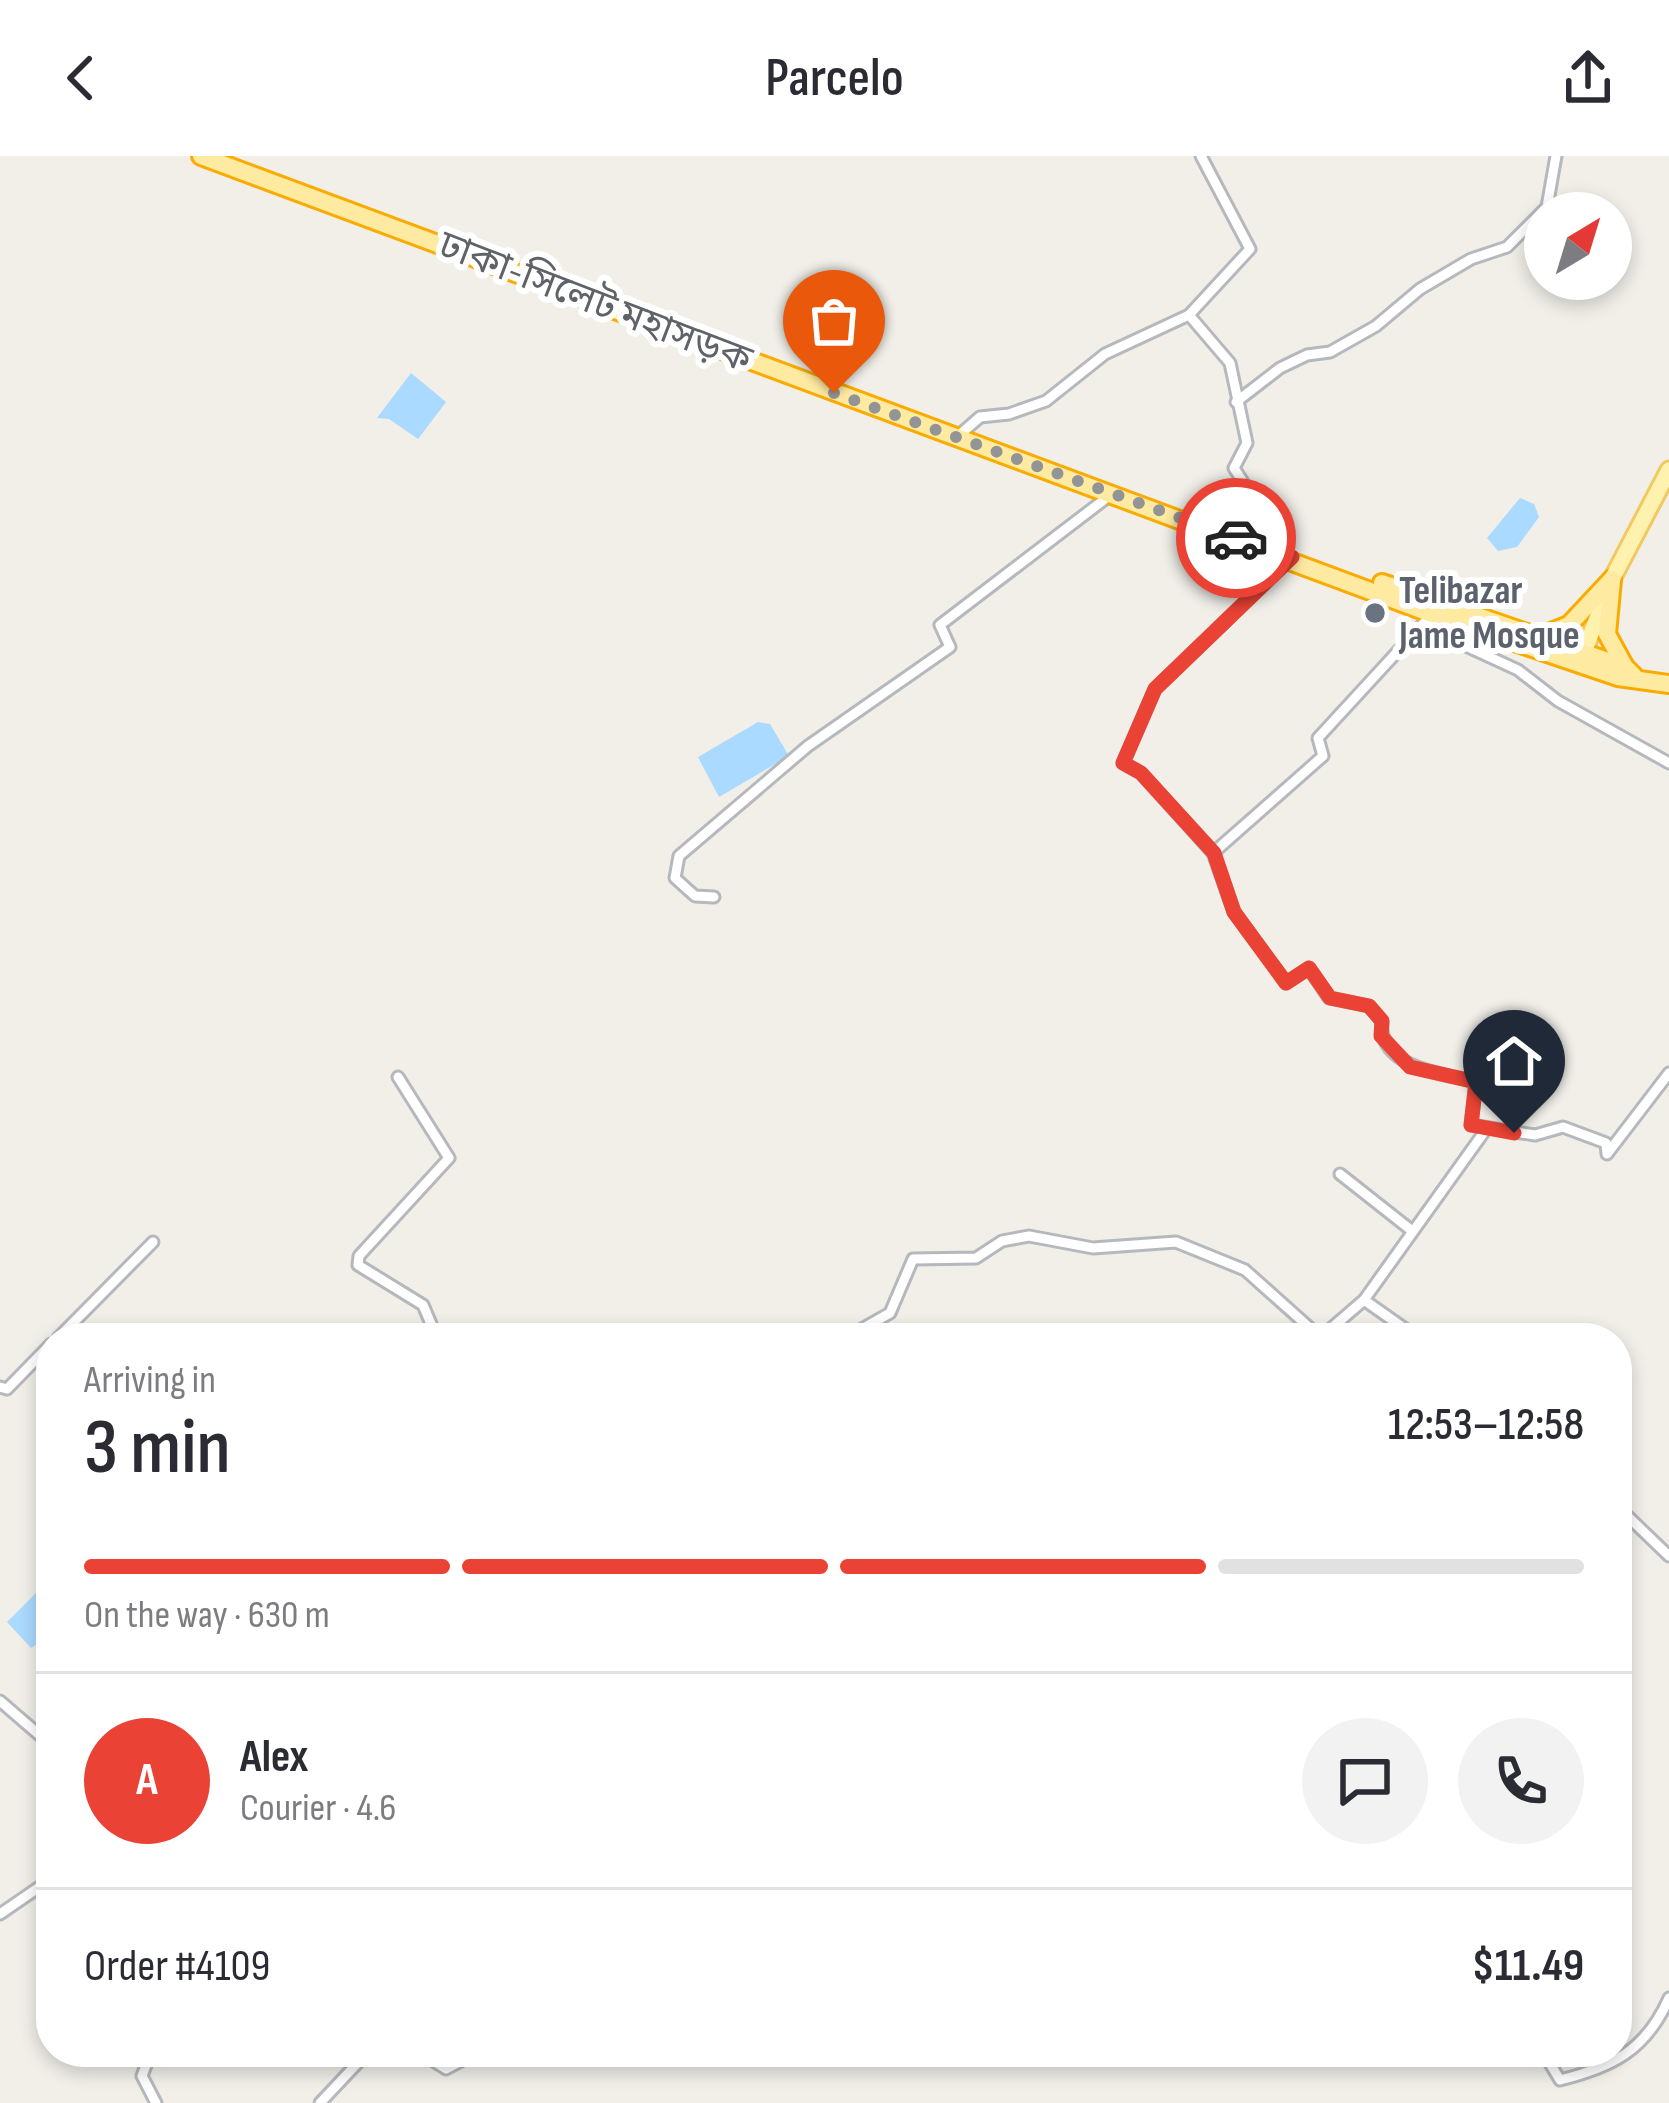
<!DOCTYPE html>
<meta charset="utf-8">
<style>
body{margin:0;font-family:"Sofia Sans Condensed","Noto Sans Bengali",sans-serif;background:#f2f2f3;color:#2b2b33;height:100vh;display:flex;flex-direction:column;font-size:45px;white-space:nowrap}
*{box-sizing:border-box;margin:0}
p{font-size:39px;color:#7c7c81}
.icon{flex:none;width:66px;height:66px;fill:none;stroke:currentColor;stroke-width:2;stroke-linecap:round;stroke-linejoin:round}
.map{position:relative;flex:1;overflow:hidden}
.panel{position:absolute;left:36px;top:1167px;width:1596px;height:744px;display:flex;flex-direction:column;background:#fff;border-radius:48px;box-shadow:0 6px 18px #0003}
.panel>*{flex:none}
.needle{width:78px;rotate:38deg}
.controls{position:absolute;left:1524px;top:36px;display:grid;gap:24px}
.controls a{display:grid;place-items:center;width:108px;height:108px;border-radius:50%;background:#fff;box-shadow:0 6px 18px #0003;font-size:60px}
.pin{position:absolute;display:grid;place-items:center;width:102px;height:102px;color:#fff;margin:-123px -51px;border-radius:50% 50% 50% 0;rotate:-45deg;box-shadow:0 0 12px #0007}
.pin .icon{rotate:45deg}
.courier{position:absolute;display:grid;place-items:center;width:120px;height:120px;margin:-60px;border:9px solid #ea4335;border-radius:50%;background:#fff;color:#222;box-shadow:0 3px 15px #0007}
.headline em{font-style:normal;font-weight:600}
.headline div{display:flex;flex-direction:column-reverse}
.headline{display:flex;align-items:center;justify-content:space-between;height:204px;padding:0 48px}
h1{font-size:78px;font-weight:600;line-height:90px}
.bar{display:grid;grid-template-columns:repeat(4,1fr);gap:18px 12px;align-content:center;height:144px;padding:0 48px}
.bar i{height:15px;border-radius:9px;background:#e1e1e2}
.bar .current{background:#ea4335}
.bar p{grid-column:span 4}
.line{display:flex;align-items:center;gap:30px;padding:0 48px;border-top:3px solid #e1e1e2}
.line div{flex:1}
.round{display:grid;place-items:center;flex:none;width:126px;height:126px;border-radius:63px;background:#f2f2f3}
header{display:flex;justify-content:space-between;align-items:center;height:156px;padding:0 48px;background:#fff;font-size:54px;font-weight:600}
.map>svg:first-child{display:block}
.water{fill:#aadaff}
.lines{fill:none;stroke-linecap:round;stroke-linejoin:round}
.minor-casing{stroke:#b5b8bc;stroke-width:15}
.primary-casing{stroke:#f2c960;stroke-width:21}
.trunk-casing{stroke:#f9ab00;stroke-width:22}
.minor{stroke:#fff;stroke-width:9}
.primary{stroke:#fff2af;stroke-width:15}
.trunk{stroke:#feeaa1;stroke-width:16}
.done{stroke:#929495;stroke-width:12;stroke-dasharray:0 21.6}
.route{stroke:#ea4335;stroke-width:15}
.worship-dot{fill:#6b7280;stroke:#fff;stroke-width:4.5}
.labels{text-anchor:middle;dominant-baseline:central;stroke-width:12;stroke-linejoin:round;paint-order:stroke}
.street-label{font-size:39px;fill:#5f6368;stroke:#fff}
.worship-label{font-size:39px;font-weight:bold;fill:#5b616d;stroke:#fff;text-anchor:start}
</style>
<header><svg class="icon" aria-label="back" viewBox="0 0 24 24"><path d="M15 5l-7 7 7 7"/></svg>Parcelo<svg class="icon" aria-label="share" viewBox="0 0 24 24"><path d="M12 15V3M7 8l5-5 5 5M5 13v7h14v-7"/></svg></header>
<div class="map">
<svg width="1669" height="1947" viewBox="0 0 1669 1947">
<rect width="100%" height="100%" fill="#f1efe8"/>
<g class="water">
<path d="M411 217 446 246 418 283 389 263 377 262Z"/>
<path d="M1520 342 1534 348 1539 361 1517 391 1498 395 1487 382Z"/>
<path d="M758 566 770 568 789 600 719 641 698 601Z"/>
<path d="M37 1436 51 1446V1479L31 1492 7 1466Z"/>
</g>
<g class="lines">
<g class="minor-casing">
<g id="minor">
<path d="M1189 159 1230 207 1247 287 1234 312 1264 359 1258 389"/>
<path d="M1236 246 1280 212 1307 199 1330 196 1376 170 1420 133 1471 103 1507 91 1547 51 1556 0"/>
<path d="M957 281 980 261 1009 258 1046 245 1105 198 1189 159 1250 93 1201 0"/>
<path d="M1291 402 1155 533 1123 607 1141 617 1213 697 1234 756 1286 827 1309 812 1329 842 1369 850 1382 865C1378 913 1441 916 1476 926L1471 969 1535 979 1563 971 1606 987 1607 998 1669 917"/>
<path d="M1432 458 1431 474 1518 514 1558 545 1669 607"/>
<path d="M1213 697 1323 600 1318 582 1432 458"/>
<path d="M714 741 695 740 675 722 679 700 808 590 950 491 940 469 1109 340"/>
<path d="M398 921 449 1002 359 1100 358 1109 423 1149 437 1182"/>
<path d="M1340 1018 1411 1074"/>
<path d="M1364 1144 1487 972"/>
<path d="M58 1182 153 1086"/>
<path d="M846 1182 890 1157 913 1103 976 1102 1002 1085 1029 1080 1093 1092 1176 1086 1245 1114 1320 1181"/>
<path d="M1320 1182 1364 1144 1418 1182"/>
<path d="M0 1231 7 1233 51 1188"/>
<path d="M1617 1350 1669 1400"/>
<path d="M0 1545 51 1589"/>
<path d="M0 1758 51 1723"/>
<path d="M151 1896 142 1920 156 1947"/>
<path d="M419 1896 446 1913 478 1896"/>
<path d="M1543 1896 1560 1924C1613 1911 1646 1894 1669 1842"/>
<path d="M320 1947 368 1896"/>
</g>
</g>
<g class="primary-casing">
<path id="primary" d="M1572 500 1586 491 1612 423 1669 314"/>
</g>
<g class="trunk-casing">
<g id="trunk">
<path d="M201 0 1432 458 1618 521 1669 528"/>
<path d="M1612 424 1607 478 1625 511"/>
<path d="M1382 427 1625 511 1634 520"/>
<path d="M1538 481 1569 469 1612 423"/>
</g>
</g>
<use href="#minor" class="minor"/>
<use href="#primary" class="primary"/>
<use href="#trunk" class="trunk"/>
</g>
<g class="lines">
<path class="done" d="M834 237 1236 382"/>
<path class="route" d="M1236 382 1292 401 1155 533 1123 607 1141 617 1214 697 1234 756 1286 827 1309 812 1330 842 1369 850 1382 865 1381 880 1410 911 1476 926 1471 969 1514 977"/>
</g>
<circle class="worship-dot" cx="1375" cy="457" r="12"/>
<g class="labels">
<g class="street-label">
<text transform="translate(595 147) rotate(21)">ঢাকা-সিলেট মহাসড়ক</text>
</g>
<g class="worship-label">
<text x="1399" y="435">Telibazar<tspan x="1399" dy="45">Jame Mosque</tspan></text>
</g>
</g>
</svg>
<div class="controls">
<a><svg class="needle" viewBox="-14 -14 28 28"><path d="M0-13l5 13h-10z" fill="#e53935"/><path d="M0 13l5-13h-10z" fill="#7c7c81"/></svg></a>
</div>
<div class="pin" style="left:834px;top:237px;background:#ea580c"><svg class="icon" aria-label="bag" viewBox="0 0 24 24"><path d="M5 8h14l-1 12H6zM9 8a3 3 0 0 1 6 0"/></svg></div>
<div class="pin" style="left:1514px;top:977px;background:#1f2937"><svg class="icon" aria-label="home" viewBox="0 0 24 24"><path d="M3 11l9-7 9 7M6 9v11h12V9"/></svg></div>
<div class="courier" style="left:1236px;top:382px"><svg class="icon" aria-label="car" viewBox="0 0 24 24"><path d="M5 17H2v-5l4-1 3-4h7l3 4 3 1v5h-3M9 17h6M6 11h13"/><circle cx="7" cy="17" r="2"/><circle cx="17" cy="17" r="2"/></svg></div>
<section class="panel">
<div class="headline"><div><h1>3 min</h1><p>Arriving in</p></div><em>12:53–12:58</em></div>
<div class="bar"><i class="current"></i><i class="current"></i><i class="current"></i><i></i><p>On the way · 630 m</p></div>
<div class="line" style="height:216px"><b class="round" style="background:#ea4335;color:#fff">A</b><div><b>Alex</b><p>Courier · 4.6</p></div><a class="round"><svg class="icon" aria-label="chat" viewBox="0 0 24 24"><path d="M4 5h16v11H9l-5 4z"/></svg></a><a class="round"><svg class="icon" aria-label="phone" viewBox="0 0 24 24"><path d="M5 4h4l2 5-3 2q2 4 5 5l2-3 5 2v4C11 20 4 13 5 4z"/></svg></a></div>
<div class="line" style="height:156px"><div>Order #4109</div><b>$11.49</b></div>
</section>
</div>
